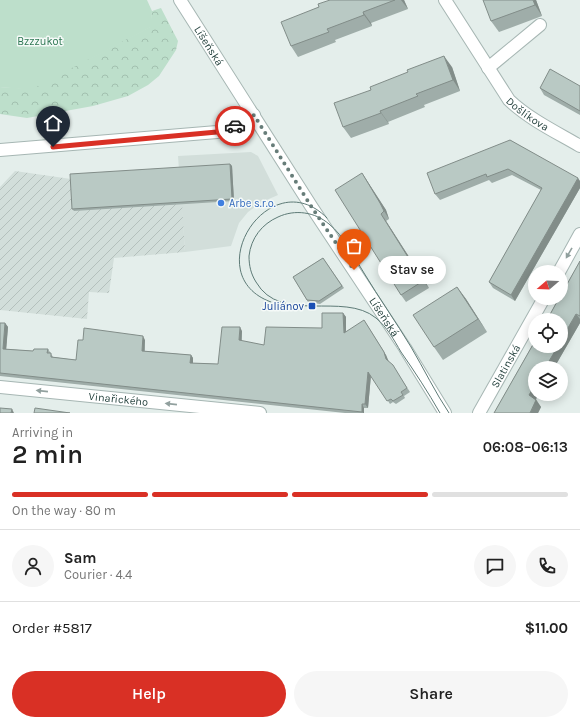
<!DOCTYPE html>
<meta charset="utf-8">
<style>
body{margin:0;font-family:Karla,sans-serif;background:#f6f6f6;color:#222;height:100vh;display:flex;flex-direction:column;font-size:15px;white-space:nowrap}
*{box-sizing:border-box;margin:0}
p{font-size:13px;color:#767676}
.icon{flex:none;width:22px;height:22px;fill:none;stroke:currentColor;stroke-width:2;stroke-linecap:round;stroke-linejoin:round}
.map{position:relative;height:413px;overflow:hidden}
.side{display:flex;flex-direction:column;background:#fff;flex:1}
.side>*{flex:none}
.needle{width:26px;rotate:251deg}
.buttons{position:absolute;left:528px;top:265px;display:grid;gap:8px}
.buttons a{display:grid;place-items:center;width:40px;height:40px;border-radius:50%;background:#fff;box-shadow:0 2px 10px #0003;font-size:20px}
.pin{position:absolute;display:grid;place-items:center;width:34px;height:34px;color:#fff;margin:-41px -17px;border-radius:50% 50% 50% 0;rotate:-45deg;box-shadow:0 0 4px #0007}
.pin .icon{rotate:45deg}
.courier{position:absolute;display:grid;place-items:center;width:40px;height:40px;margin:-20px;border:3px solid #d93025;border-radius:50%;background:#fff;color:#222;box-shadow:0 1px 5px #0007}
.bubble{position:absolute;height:28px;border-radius:14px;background:#fff;box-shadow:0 2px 10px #0003;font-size:13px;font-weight:600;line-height:28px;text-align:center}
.summary em{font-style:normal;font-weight:600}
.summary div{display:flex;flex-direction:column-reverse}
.summary{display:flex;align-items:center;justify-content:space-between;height:68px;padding:0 12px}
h1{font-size:26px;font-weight:600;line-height:30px}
.bar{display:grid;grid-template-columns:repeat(4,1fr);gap:6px 4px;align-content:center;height:48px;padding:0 12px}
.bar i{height:5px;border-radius:3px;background:#e0e0e0}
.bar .selected{background:#d93025}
.bar p{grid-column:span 4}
.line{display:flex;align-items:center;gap:10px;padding:0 12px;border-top:1px solid #e0e0e0}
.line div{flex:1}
.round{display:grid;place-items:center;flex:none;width:42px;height:42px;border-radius:21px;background:#f6f6f6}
.cta{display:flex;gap:8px;margin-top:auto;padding:8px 12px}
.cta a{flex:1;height:46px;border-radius:24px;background:#d93025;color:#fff;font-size:16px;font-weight:600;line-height:46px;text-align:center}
.cta a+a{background:#f6f6f6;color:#222}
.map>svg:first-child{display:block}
.built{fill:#d2deda}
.industrial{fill:url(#industrial-furrows)}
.green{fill:#bddfcb}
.forest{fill:url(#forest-crowns)}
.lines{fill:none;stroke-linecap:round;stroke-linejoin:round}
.minor-casing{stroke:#a6b6b3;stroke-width:14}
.tertiary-casing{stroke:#a6b6b3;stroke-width:14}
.minor{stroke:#fff;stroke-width:12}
.tertiary{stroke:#fff;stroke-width:12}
.tram{stroke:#5e7b77;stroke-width:1}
.wall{fill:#9fada9}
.shaded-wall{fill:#828d89}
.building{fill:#b9c9c4;stroke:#828d89}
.oneway{fill:#91a09e}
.done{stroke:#677d79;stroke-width:4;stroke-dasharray:0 7.2}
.route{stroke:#d93025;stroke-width:5}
.shop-dot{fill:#3f7fe0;stroke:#f5faf8;stroke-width:1.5}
.transit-dot{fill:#1a4fb4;stroke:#f5faf8;stroke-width:1.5}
.labels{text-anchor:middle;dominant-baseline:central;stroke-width:3;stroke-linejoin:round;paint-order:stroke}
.park-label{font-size:11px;fill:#2d7753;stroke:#f5faf8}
.street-label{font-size:11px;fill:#23403c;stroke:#f5faf8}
.shop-label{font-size:11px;fill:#366cbe;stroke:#f5faf8;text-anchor:start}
.transit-label{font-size:11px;fill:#164399;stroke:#f5faf8;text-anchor:end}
</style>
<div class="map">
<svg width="580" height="413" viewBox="0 0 580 413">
<defs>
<pattern id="industrial-furrows" width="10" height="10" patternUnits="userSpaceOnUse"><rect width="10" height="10" fill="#d2deda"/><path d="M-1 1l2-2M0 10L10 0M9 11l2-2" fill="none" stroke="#b4c0bc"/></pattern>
<pattern id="forest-crowns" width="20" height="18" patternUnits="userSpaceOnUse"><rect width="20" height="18" fill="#bddfcb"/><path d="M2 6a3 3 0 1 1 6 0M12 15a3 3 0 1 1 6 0" fill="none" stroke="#a2c0af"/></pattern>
</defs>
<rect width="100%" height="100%" fill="#e4eeeb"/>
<path class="built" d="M251 152 258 156 278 195 262 202 248 212 239 223 231 246 185 252 178 156Z"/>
<path class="industrial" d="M180 170 185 252 114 258 109 293 89 292 87 319 0 310V187L15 171 71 179Z"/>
<path class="green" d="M0 0H147L152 11 151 27 32 90 0 87Z"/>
<path class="forest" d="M161 8 178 41 176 50 159 76 148 85 128 96 93 106 27 118 0 114V87L32 89 150 27 152 11Z"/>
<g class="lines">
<g class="minor-casing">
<g id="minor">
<path id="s1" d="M445 0 509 100C529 119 556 132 580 146"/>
<path d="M488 68 540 25"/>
<path d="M0 150 217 132 228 129 254 115"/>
<path d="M559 272 580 234"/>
<path id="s2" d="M0 387 260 413"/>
<path id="s3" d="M479 413 544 298"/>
</g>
</g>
<g class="tertiary-casing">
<g id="tertiary">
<path id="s4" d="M180 0 311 206 405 348 445 413"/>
</g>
</g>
<use href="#minor" class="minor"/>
<use href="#tertiary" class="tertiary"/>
<g class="tram">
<path d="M271 302C196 275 270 160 327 218"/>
<path d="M440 413C428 392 415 372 401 352 394 340 387 327 376 318 343 291 281 325 256 282 251 274 249 266 249 256 251 238 262 224 278 217 295 209 315 212 329 224 344 236 354 257 364 273 379 298 396 322 411 347 424 369 435 392 449 413"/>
</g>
</g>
<g class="wall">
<path d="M330 0H404L408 9 371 23 372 26 335 40 336 42 298 57 291 46 319 7Z"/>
<path d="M536 0 542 16 499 32 491 21Z"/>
<path d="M452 67 460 91 424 105 425 107 388 122 389 124 351 138 343 127Z"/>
<path d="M580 86V115L544 95 540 88Z"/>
<path d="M510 140 580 181V188L515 301 493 288 489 282 541 190 512 175 492 183 489 180 440 200 435 194Z"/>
<path d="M230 164 232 166 234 201 74 211 72 209Z"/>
<path d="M362 173 386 210 389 219 386 221 429 288 406 302 401 295Z"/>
<path d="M323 258 344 288 320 304 308 302 293 277Z"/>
<path d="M580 261V323L554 368H535L536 399 541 407 538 413H494Z"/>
<path d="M457 287 466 299 487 332 443 360 434 347Z"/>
<path d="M343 313 346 317V332L386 355 388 361 395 369 410 392 404 396 405 398 396 404 393 402 390 404 371 375 368 408H364V413H345L0 376V323H5L8 327 6 349 33 351 48 349 53 357 76 360 83 340H145V351L191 355 193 358V363L218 364 242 331V341L264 345 322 328Z"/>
</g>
<g class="shaded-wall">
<path d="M401 0H404L408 9Z"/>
<path d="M533 0H536L542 16 535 5Z"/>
<path d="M363 12 371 23 372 26 364 15Z"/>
<path d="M444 56 452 67 460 91 453 80Z"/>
<path d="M380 111 388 122 389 124 381 113Z"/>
<path d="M230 164 232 166 234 201 232 199Z"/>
<path d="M362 173 386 210 389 219 384 211Z"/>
<path d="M578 178 580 181V188L515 301 511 295Z"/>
<path d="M381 214 386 221 429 288 423 281Z"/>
<path d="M457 287 466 299 487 332 478 319Z"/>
<path d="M343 313 346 317V337L344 333Z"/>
<path d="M576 314 580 319V323L554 368H545L558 346H561V340Z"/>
<path d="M364 320 386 355 389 362 386 359Z"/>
<path d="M5 323 8 327 6 352 3 349Z"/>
<path d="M240 327 242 331 241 344 239 340Z"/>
<path d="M143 336 145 340 144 354 142 351Z"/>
<path d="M191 355 193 358V366L190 363Z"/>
<path d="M368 372 371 375 368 408 365 404Z"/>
<path d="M535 385V394H539L534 403 529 395Z"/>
<path d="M536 400 541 407 538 413H530Z"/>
<path d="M362 404 364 408V413H363L362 412Z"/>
<path d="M12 409 14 413H11Z"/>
</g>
<g class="building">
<path d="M330 0H395L363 12 364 15 327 29 329 32 291 46 281 22 319 7 318 4Z"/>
<path d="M483 0H533L535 5 491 21Z"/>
<path d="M444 56 453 80 416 94 418 96 380 111 381 113 343 127 334 103 371 90 370 87 408 72 407 70Z"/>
<path d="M550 69 580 86V111L540 88Z"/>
<path d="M510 140 578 178 511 295 489 282 542 188 508 169 487 177 486 174 435 194 427 173Z"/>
<path d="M230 164 232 199 72 209 70 174Z"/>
<path d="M362 173 380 203 384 211 381 214 423 281 401 295 335 190Z"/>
<path d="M323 258 342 286 319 301 307 300 293 277Z"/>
<path d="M580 261V316L576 314 561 340V320H547L559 298H561V295Z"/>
<path d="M457 287 478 319 434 347 413 315Z"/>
<path d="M322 313H343L344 333 364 320 384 352 386 359 393 365 407 388 401 392 403 395 393 401 391 399 387 401 368 372 365 404H362V412L0 373V323H5L3 349 33 351 34 349H48L47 353H51V357L76 360 78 340H83L84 328 143 336 142 351 191 355 190 363 218 364 222 327H240L239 340 264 345 266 327 322 328Z"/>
<path d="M535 341V346H558L545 368H535V385L529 395 536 400 530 413H494Z"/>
<path d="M0 408 12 409 11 413H0Z"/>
<path d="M35 408 70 413H34Z"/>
</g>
<defs><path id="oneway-solid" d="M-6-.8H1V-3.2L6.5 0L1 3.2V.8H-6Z"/></defs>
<g class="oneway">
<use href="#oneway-solid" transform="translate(569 253) rotate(120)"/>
<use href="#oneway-solid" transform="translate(42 391) rotate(-174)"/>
<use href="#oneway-solid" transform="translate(171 404) rotate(-174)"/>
</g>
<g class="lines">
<path class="done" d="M235 126 254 115 311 206 354 270"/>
<path class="route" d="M53 147 217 132 235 126"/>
</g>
<circle class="shop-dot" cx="221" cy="203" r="4"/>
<rect class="transit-dot" x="308" y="302" width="8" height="8" rx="2"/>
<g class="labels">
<g class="park-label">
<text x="40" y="41">Bzzzukot</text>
</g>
<g class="street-label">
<text stroke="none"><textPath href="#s4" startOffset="54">Líšeňská</textPath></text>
<text stroke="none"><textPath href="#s1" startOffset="142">Došlíkova</textPath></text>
<text stroke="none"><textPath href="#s4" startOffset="377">Líšeňská</textPath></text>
<text stroke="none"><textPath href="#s3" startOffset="54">Slatinská</textPath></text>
<text stroke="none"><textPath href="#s2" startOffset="119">Vinařického</textPath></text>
</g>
<g class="shop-label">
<text x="229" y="203">Arbe s.r.o.</text>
</g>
<g class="transit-label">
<text x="304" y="306">Juliánov</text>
</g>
</g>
</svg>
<div class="buttons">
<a><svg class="needle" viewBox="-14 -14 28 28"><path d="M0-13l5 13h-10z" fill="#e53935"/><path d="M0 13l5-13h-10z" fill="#767676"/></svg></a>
<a><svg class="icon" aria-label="locate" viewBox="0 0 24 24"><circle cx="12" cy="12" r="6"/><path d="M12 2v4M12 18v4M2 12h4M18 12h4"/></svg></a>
<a><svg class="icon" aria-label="layers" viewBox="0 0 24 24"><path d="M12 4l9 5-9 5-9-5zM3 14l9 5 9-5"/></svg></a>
</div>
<div class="pin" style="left:354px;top:270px;background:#ea580c"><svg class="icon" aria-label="bag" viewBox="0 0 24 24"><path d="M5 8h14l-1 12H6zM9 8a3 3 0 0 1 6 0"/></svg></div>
<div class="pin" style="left:53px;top:147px;background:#1f2937"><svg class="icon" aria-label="home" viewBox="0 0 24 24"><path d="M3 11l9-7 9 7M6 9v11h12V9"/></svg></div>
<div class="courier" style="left:235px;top:126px"><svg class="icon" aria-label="car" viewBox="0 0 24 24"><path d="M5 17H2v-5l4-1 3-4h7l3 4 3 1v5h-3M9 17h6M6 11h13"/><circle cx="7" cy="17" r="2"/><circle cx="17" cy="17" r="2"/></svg></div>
<div class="bubble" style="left:378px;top:256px;width:68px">Stav se</div>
</div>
<section class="side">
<div class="summary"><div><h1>2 min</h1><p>Arriving in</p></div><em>06:08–06:13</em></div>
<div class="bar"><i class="selected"></i><i class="selected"></i><i class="selected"></i><i></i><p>On the way · 80 m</p></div>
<div class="line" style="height:72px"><a class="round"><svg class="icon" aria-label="person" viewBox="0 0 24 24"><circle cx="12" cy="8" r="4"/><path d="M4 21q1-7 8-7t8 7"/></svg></a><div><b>Sam</b><p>Courier · 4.4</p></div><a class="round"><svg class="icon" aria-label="chat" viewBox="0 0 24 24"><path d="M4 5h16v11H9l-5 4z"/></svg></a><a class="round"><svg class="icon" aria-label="phone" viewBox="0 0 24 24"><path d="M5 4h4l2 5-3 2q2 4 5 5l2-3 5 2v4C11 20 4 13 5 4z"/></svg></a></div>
<div class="line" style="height:52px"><div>Order #5817</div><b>$11.00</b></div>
<div class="cta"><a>Help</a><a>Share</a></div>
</section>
